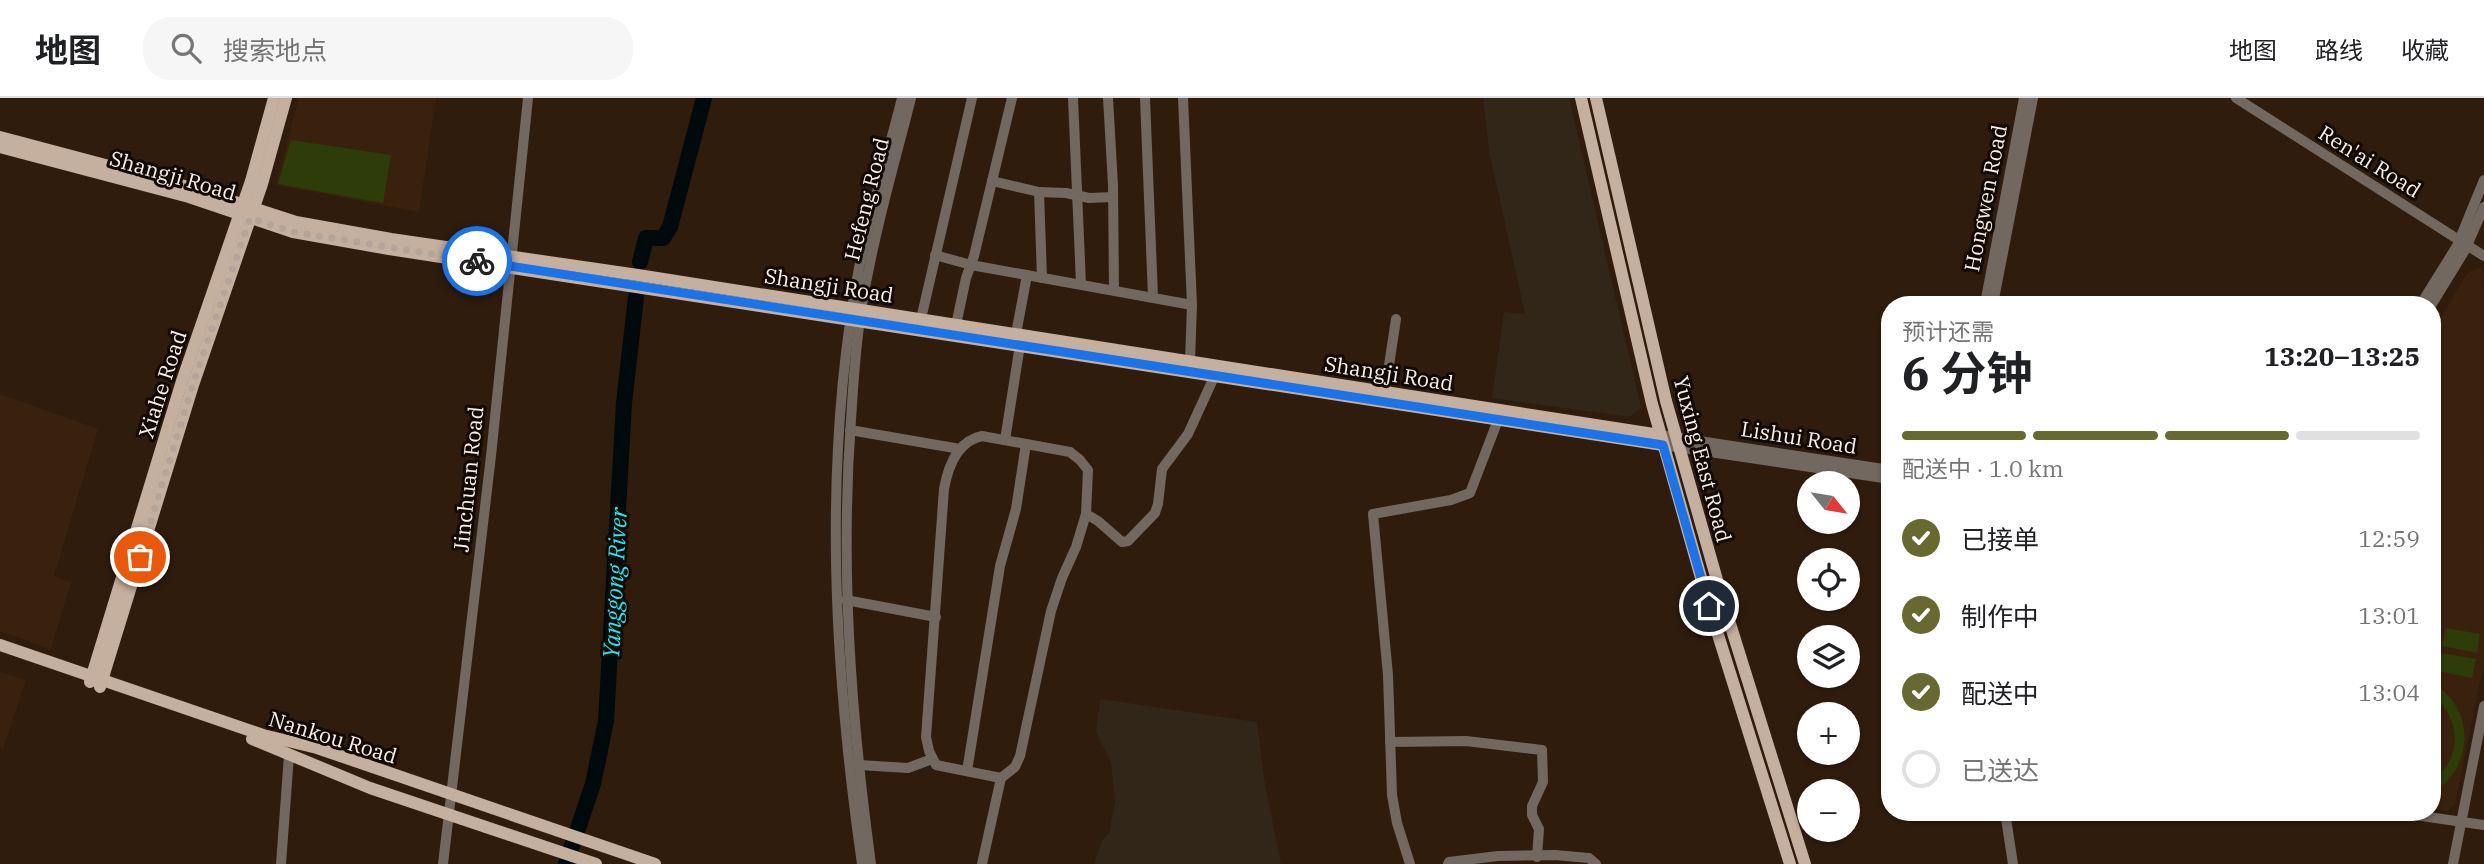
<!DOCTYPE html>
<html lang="zh">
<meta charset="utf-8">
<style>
body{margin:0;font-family:"IBM Plex Serif","Noto Sans SC",serif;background:#f6f6f6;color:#202124;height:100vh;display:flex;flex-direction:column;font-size:26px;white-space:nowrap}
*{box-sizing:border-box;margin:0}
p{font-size:23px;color:#757577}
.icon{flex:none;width:38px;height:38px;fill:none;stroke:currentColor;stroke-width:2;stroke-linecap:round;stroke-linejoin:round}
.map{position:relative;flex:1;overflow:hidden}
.sheet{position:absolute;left:1881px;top:198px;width:560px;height:525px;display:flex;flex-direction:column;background:#fff;border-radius:28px;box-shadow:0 2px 5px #0004}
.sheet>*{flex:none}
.needle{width:46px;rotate:120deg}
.tools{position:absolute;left:1797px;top:373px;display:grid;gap:14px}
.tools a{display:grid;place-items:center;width:63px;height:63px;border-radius:50%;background:#fff;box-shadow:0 2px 5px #0004;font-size:35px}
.pin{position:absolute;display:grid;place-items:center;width:60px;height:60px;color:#fff;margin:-30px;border:4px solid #fff;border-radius:50%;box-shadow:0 2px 7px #0007}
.courier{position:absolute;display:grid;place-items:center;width:70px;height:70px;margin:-35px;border:5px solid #1a73e8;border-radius:50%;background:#fff;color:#222;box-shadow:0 2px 9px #0007}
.summary em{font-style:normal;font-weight:700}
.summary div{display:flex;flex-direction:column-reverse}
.summary{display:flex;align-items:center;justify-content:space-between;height:119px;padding:0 21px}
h1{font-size:46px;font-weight:700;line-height:52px}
.bar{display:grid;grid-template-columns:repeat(4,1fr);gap:10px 7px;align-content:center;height:84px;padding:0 21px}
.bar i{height:9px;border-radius:5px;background:#e0e0e0}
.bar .selected{background:#686831}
.bar p{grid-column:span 4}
ol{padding:0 21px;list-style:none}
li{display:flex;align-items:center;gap:21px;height:77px}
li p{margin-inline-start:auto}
li .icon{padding:7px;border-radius:50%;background:#686831;color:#fff;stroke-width:4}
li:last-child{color:#757577}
li i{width:38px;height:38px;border:4px solid #e0e0e0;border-radius:50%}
header{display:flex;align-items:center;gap:42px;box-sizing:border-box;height:98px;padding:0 35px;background:#fff;border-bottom:2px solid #e0e0e0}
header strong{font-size:33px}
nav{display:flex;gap:38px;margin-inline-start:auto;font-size:24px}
.search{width:490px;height:63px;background:#f6f6f6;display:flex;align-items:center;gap:18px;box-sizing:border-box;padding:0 24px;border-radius:28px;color:#757577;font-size:26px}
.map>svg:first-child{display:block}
.commercial{fill:#322618}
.built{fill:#3a210d}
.pitch{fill:#2d3c09}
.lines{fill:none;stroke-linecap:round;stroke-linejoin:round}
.river{stroke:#00090b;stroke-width:16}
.minor{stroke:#726860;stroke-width:10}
.major{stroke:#c5af9f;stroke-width:12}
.done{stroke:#b4a499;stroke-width:7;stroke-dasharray:0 12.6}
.route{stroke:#1a73e8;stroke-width:9}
.labels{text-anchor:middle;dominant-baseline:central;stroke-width:6;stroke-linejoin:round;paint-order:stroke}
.street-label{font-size:21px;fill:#fceee5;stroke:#110904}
.water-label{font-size:23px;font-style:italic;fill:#14f0fd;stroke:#110904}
</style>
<header>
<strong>地图</strong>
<div class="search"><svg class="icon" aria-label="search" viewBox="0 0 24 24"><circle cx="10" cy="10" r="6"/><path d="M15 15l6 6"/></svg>搜索地点</div>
<nav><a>地图</a><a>路线</a><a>收藏</a></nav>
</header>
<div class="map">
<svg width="2484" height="766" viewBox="0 0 2484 766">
<rect width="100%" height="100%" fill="#2f1c0d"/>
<g class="commercial">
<path d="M1483 0H1569L1641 309 1630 319 1492 300 1504 214 1525 216 1489 53Z"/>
<path d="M1100 601 1257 624 1265 686 1281 766H1094L1102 743 1109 735 1115 704 1111 664 1096 634Z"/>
</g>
<g class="built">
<path d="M299 0H436L419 114 276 87Z"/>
<path d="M2483 169 2484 564 2455 706 2447 713 2433 711V230L2442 218 2468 174Z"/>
<path d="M0 296 98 331 54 478 71 484 51 551 0 533Z"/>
<path d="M0 574 26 582 3 651 0 650Z"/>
</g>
<g class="pitch">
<path d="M291 42 391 57 383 105 278 86Z"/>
<path d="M2446 530 2480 536 2477 555 2442 548Z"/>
<path d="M2441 555 2476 561 2472 580 2438 573Z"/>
<path d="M2433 585C2475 611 2475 667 2434 694L2438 695 2437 706 2433 705V682C2463 660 2461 620 2433 598Z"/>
</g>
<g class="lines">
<g class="river">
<path d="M640 164 646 140H663L670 129 704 0"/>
<path d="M566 766 593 686 606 623 624 305 636 199"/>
</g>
<g class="minor">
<path d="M1073 0 1081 186"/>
<path d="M1108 0 1113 87 1114 192"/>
<path d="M1145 0 1153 199"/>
<path d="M1183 0 1192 207 1190 263"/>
<path d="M2236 0 2484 158"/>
<path d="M992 83 1039 94 1066 95 1089 100 1113 99"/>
<path d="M1039 94 1042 180"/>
<path d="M935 157 971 167 1192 207"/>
<path d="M1985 206 2024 0"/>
<path d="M1993 206 2033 0"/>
<path d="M2421 206 2457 148 2484 82"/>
<path d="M2432 206 2465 152 2484 109"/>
<path d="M921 221 972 0"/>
<path d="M956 227 966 180 974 158 1012 0"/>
<path d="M1016 236 1027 177"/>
<path d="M1385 294 1396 221"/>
<path d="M850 332 960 351"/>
<path d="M1660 337 1890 372"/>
<path d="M1005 342 1020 247"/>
<path d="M1663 347 1890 381"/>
<path d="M1086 416 1098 423 1122 444 1128 443 1155 415 1158 406 1162 371 1188 336 1215 277"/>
<path d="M846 502 936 519"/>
<path d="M1390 644 1466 643 1542 652 1543 684 1532 708V717L1539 731 1537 759"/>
<path d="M859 667 908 670 932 661"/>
<path d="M967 673 1000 468 1016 411 1026 346"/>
<path d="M2005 714 2013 766"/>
<path d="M2394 714 2484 727"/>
<path d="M281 766 289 657"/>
<path d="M443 766 491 358 528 0"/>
<path d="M862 766C834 570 822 366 859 170 870 113 888 56 902 0"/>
<path d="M871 766C851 618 840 471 851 322 854 272 858 219 869 170 880 113 897 56 911 0"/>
<path d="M982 766 1001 680 1015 669 1020 658 1051 513 1062 480 1076 449 1086 416 1088 372 1080 362 1070 354 982 338C957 343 948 369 944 391L926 639 929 653 936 667 1001 680"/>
<path d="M1410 766 1397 725 1392 697 1388 577 1373 416 1451 402 1470 395 1498 322"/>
<path d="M1448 766 1449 764 1498 758 1555 757 1589 760 1596 766"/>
<path d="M2453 766 2484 608"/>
</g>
<g class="major">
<path d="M1581 0 1652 306 1709 508 1790 766"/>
<path d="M1596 0 1666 303 1723 503 1805 766"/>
<path d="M0 39 192 90 296 124 391 141 638 177 1660 337"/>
<path d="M0 49 189 99 293 134 389 151 1663 347"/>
<path d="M0 547 263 637 317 650 655 766"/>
<path d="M90 584 182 283 251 83 274 0"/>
<path d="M100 589 193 287 262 86 286 0"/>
<path d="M252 641 370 690 596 766"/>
</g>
</g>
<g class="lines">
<path class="done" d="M140 459 193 286 250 120 293 134 477 163"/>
<path class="route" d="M477 163 1663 347 1709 508"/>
</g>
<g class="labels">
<g class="street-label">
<text transform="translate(2370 63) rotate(32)">Ren'ai Road</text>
<text transform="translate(173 77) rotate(16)">Shangji Road</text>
<text transform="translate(1985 100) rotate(-79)">Hongwen Road</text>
<text transform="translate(866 101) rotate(-76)">Hefeng Road</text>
<text transform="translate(829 187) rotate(9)">Shangji Road</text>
<text transform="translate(1389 275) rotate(9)">Shangji Road</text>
<text transform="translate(162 286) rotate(-72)">Xiahe Road</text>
<text transform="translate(1799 339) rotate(9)">Lishui Road</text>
<text transform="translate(1703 361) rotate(75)">Yuxing East Road</text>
<text transform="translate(468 381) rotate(-84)">Jinchuan Road</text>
<text transform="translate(333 639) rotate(17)">Nankou Road</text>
</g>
<g class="water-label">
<text transform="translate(614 485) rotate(-87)">Yanggong River</text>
</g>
</g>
</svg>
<div class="tools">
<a><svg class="needle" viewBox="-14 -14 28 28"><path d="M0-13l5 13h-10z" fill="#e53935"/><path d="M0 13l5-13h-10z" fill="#757577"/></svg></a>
<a><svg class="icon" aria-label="locate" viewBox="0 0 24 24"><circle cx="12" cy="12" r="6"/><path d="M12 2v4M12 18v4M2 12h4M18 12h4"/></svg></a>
<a><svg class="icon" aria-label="layers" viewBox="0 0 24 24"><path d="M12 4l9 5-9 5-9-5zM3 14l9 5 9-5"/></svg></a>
<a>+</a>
<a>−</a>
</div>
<div class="pin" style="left:140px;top:459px;background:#ea580c"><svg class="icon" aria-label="bag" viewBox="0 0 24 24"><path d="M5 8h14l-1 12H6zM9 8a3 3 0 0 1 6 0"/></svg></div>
<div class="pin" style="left:1709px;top:508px;background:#1f2937"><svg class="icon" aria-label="home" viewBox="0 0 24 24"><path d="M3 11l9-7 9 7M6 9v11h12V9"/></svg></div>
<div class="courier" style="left:477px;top:163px"><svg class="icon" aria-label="bike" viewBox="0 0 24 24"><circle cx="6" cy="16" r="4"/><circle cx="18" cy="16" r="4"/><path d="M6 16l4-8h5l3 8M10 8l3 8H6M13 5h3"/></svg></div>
<section class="sheet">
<div class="summary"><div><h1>6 分钟</h1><p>预计还需</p></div><em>13:20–13:25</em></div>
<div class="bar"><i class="selected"></i><i class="selected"></i><i class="selected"></i><i></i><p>配送中 · 1.0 km</p></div>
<ol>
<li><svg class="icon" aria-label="check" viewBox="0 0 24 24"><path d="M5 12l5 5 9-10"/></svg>已接单<p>12:59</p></li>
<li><svg class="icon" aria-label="check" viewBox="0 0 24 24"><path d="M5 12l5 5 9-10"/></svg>制作中<p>13:01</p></li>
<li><svg class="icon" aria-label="check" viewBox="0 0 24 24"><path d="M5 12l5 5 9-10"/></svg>配送中<p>13:04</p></li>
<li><i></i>已送达</li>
</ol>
</section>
</div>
